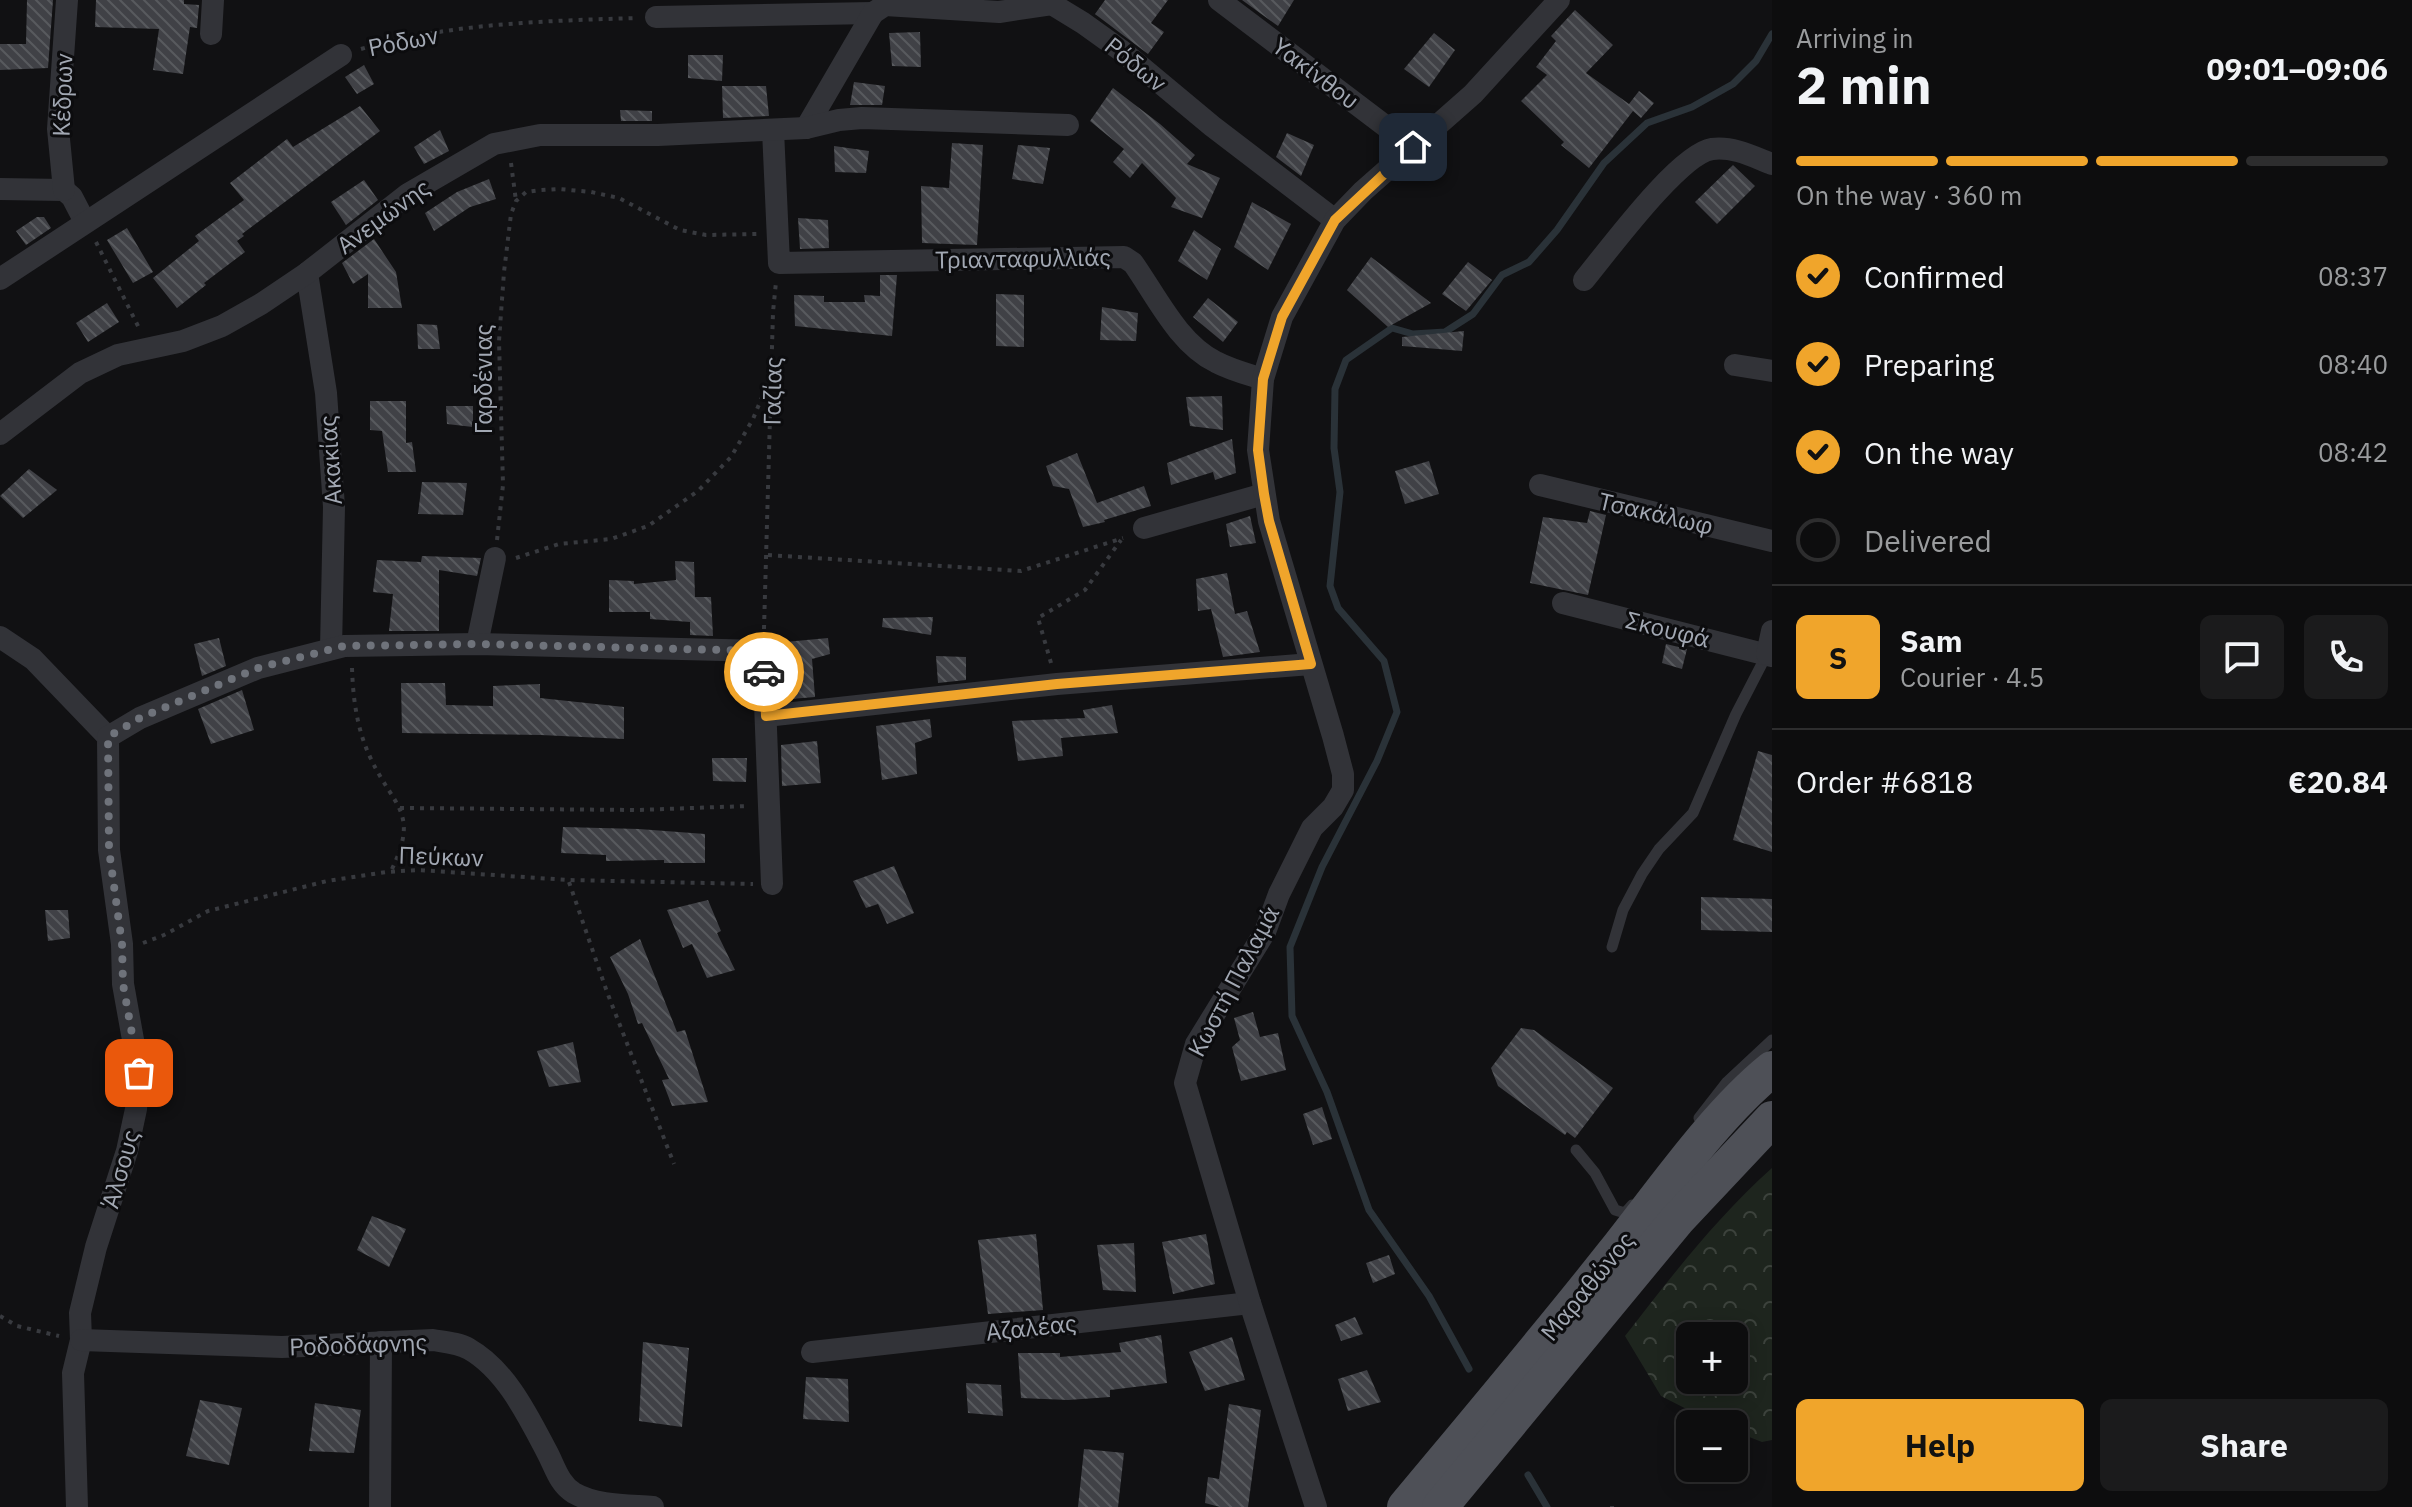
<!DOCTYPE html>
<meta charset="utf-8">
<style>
body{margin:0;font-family:"IBM Plex Sans",sans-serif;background:#1b1b1c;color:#f1f3f6;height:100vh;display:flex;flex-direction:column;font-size:30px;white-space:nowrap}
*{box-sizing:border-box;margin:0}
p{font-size:26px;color:#9a9c9e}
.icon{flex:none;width:44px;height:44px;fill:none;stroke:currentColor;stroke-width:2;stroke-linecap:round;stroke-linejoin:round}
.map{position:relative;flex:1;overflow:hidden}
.drawer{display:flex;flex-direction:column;background:#0d0d0e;width:640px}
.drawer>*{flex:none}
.tools{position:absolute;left:1676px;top:1322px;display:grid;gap:16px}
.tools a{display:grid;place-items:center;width:72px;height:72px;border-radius:12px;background:#0d0d0e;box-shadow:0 4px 20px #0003,0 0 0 2px #2d2d2e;font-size:40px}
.pin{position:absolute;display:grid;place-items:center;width:68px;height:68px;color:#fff;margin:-34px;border-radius:16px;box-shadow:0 4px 12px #0006}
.courier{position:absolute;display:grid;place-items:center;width:80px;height:80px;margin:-40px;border:6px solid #f0a52b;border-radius:50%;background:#fff;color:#222;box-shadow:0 2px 10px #0007}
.headline em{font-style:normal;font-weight:800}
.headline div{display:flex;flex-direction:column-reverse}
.headline{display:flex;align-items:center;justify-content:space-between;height:136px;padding:0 24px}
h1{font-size:52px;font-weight:800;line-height:60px}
.bar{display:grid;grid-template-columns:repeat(4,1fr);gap:12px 8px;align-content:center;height:96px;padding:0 24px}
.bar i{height:10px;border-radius:6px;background:#2d2d2e}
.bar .active{background:#f0a52b}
.bar p{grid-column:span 4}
.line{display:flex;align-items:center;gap:20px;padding:0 24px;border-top:2px solid #2d2d2e}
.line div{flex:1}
.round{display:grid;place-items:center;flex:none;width:84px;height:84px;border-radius:12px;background:#1b1b1c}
ol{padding:0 24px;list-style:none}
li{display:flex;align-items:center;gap:24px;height:88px}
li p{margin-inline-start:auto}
li .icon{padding:8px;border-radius:50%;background:#f0a52b;color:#111;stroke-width:4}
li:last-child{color:#9a9c9e}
li i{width:44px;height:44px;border:4px solid #2d2d2e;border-radius:50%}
.cta{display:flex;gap:16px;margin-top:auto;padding:16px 24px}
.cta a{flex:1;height:92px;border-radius:12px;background:#f0a52b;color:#111;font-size:32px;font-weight:800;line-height:92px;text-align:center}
.cta a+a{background:#1b1b1c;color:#f1f3f6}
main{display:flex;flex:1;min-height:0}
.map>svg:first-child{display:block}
.forest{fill:url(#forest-crowns);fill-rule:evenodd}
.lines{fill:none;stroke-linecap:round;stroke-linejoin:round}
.stream{stroke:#2a3238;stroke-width:7}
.building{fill:url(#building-back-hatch)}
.path{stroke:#383a3f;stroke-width:4;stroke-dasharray:4 6;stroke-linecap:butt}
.service{stroke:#323338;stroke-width:11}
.minor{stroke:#323338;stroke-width:22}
.primary{stroke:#4e5057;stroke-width:36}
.done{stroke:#6f737b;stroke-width:8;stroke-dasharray:0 14.4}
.route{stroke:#f0a52b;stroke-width:10}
.labels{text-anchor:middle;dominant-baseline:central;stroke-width:6;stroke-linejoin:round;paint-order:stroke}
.street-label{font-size:24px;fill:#a2a8b3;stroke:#0c0c0e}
</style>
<main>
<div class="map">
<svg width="1772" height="1507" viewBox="0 0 1772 1507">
<defs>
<pattern id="forest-crowns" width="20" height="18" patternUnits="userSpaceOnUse" patternTransform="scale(2)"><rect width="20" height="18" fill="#1e251e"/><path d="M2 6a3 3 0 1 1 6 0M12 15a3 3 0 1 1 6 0" fill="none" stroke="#3c423c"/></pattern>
<pattern id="building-back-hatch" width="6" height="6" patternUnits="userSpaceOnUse" patternTransform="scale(2)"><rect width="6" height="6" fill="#404146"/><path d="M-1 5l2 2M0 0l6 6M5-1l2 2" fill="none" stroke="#585a5e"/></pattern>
</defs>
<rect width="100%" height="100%" fill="#111113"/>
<path class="forest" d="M1772 1168V1440L1762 1442 1734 1431V1424H1716L1661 1396 1625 1336C1671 1277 1716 1218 1772 1168ZM1690 1336H1734V1380H1690Z"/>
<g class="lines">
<g class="stream">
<path d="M1469 1369 1429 1296 1369 1210 1327 1092 1292 1016 1290 947 1322 867 1377 761 1397 712 1384 661 1338 608 1330 586 1340 492 1334 448 1335 389 1346 360 1392 328 1413 334 1445 332 1473 314 1502 275 1529 262 1557 230 1604 163 1647 123 1692 107 1733 84 1756 61 1772 34"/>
<path d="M1528 1475 1547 1507"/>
</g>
</g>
<g class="building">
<path d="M27 0H53L48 68 0 70V44H26Z"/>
<path d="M96 0H184V4L199 5 197 28 190 27 183 74 153 70 159 29 95 27Z"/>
<path d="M1105 0H1168L1151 23 1164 32 1148 54 1095 14Z"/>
<path d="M1242 0H1294L1278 26Z"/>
<path d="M1575 10 1613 45 1586 73 1629 104 1639 91 1654 103 1641 118 1633 111 1589 168 1561 145 1564 142 1521 101 1547 75 1536 67 1556 41 1551 36Z"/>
<path d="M920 32 921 67 892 66 889 33Z"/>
<path d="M1434 33 1455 50 1429 87 1404 69Z"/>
<path d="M688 55H723L722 81 688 78Z"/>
<path d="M364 65 374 84 357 94 345 77Z"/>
<path d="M854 82 885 86 882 105H850Z"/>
<path d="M722 86H766L769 116 723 118Z"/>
<path d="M1113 88 1160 124 1195 155 1187 164 1220 178 1202 218 1171 207 1176 198 1142 163 1130 178 1113 162 1124 149 1090 121Z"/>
<path d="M360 106 380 131 242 234 244 236 237 241 245 252 204 283 206 285 177 308 153 278 199 241 195 236 244 200 230 183 287 139 293 147Z"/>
<path d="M620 110 652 111V121H621Z"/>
<path d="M440 130 449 151 424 164 414 147Z"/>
<path d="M1287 133 1314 145 1301 176 1276 157Z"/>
<path d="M952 143 983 145 977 245 922 243 921 186 949 188Z"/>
<path d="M1018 145 1050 148 1043 184 1012 179Z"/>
<path d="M834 146 869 151 866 173 835 172Z"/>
<path d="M1733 165 1755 186 1717 224 1695 202Z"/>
<path d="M489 179 496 199 470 207 434 231 425 213 457 192Z"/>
<path d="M364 180 378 200 346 225 331 202Z"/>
<path d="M1252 202 1291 224 1268 270 1234 247Z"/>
<path d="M37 217H44L51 228 26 245 16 231Z"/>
<path d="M798 218 828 220 829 248 800 249Z"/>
<path d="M127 228 153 272 133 283 107 240Z"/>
<path d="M1194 230 1221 249 1207 280 1178 261Z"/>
<path d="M374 239 396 272 402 308H368V274L353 284 342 263Z"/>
<path d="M1371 257 1431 303 1388 327 1347 290Z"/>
<path d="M1468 262 1492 280 1466 311 1442 294Z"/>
<path d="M880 275H897L892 336 795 326 794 295 824 296V302H865L864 295 880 296Z"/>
<path d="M996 294 1024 295V347L996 346Z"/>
<path d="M1208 298 1238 322 1223 342 1193 317Z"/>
<path d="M107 303 119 322 88 342 76 323Z"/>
<path d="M1102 307 1138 313 1136 341 1100 340Z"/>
<path d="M417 324 437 325 440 349H418Z"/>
<path d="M1464 331 1462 351 1402 346V337Z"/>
<path d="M1222 396 1223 430 1190 426 1186 397Z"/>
<path d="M370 401H406V443L412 442 416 472H388L382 431 370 430Z"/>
<path d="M446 406H473V427L447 424Z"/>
<path d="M1232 439 1236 473 1215 480 1213 472 1171 485 1167 463Z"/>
<path d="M1077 453 1097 503 1144 486 1151 506 1104 520 1105 522 1083 527 1069 489 1053 486 1046 466Z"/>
<path d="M1429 461 1439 494 1405 504 1395 471Z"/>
<path d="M29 469 57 490 23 518 0 496Z"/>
<path d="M422 482 467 483 463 515 418 514Z"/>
<path d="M1590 511 1606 515 1588 595 1530 583 1543 517 1587 523Z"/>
<path d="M1250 516 1256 543 1230 547 1226 524Z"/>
<path d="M422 556 481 558 477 576 439 570V631H389L393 594 373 592 377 560 421 562Z"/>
<path d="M675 561 694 562 695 597H711L713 636 690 635V622L650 619V612H609V580L634 581V584L676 580Z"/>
<path d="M1227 573 1235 614 1247 611 1260 652 1223 657 1211 609 1198 611 1196 579Z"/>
<path d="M933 617 931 635 882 627 883 618Z"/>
<path d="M219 638 226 666 202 676 194 644Z"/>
<path d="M828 638 830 654 812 659 815 697 779 700 777 650 774 643Z"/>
<path d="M1666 644 1687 649 1682 669 1662 663Z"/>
<path d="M936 656 966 657V680L938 683Z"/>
<path d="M401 683H445L446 705 493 706V686L540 684V698L624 707V739L541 735 402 733Z"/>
<path d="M242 690 254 730 211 744 198 709Z"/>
<path d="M1112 705 1118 733 1061 738 1063 756 1018 761 1012 721 1085 718 1083 710Z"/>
<path d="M930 719 932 737 915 743 917 774 882 780 876 726Z"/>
<path d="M817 741 821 783 782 786 781 745Z"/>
<path d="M1758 751 1772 755V852L1733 840Z"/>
<path d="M712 758H747L746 782 713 781Z"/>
<path d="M563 827 639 829 705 834V863H664V860L606 861V855L561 853Z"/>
<path d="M894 866 914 913 887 924 878 904 866 908 853 881Z"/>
<path d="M1701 897 1772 899V932L1701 930Z"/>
<path d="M708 900 721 931 717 933 735 970 707 978 692 944 683 948 667 910Z"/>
<path d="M45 910H68L70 938 48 941Z"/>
<path d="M640 939 677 1032 685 1030 708 1102 672 1106 662 1080 669 1079 642 1023 638 1024 628 994 610 957Z"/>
<path d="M1253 1012 1260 1037 1278 1033 1286 1070 1241 1081 1232 1047 1240 1040 1234 1018Z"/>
<path d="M1521 1028 1534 1030 1613 1088 1575 1138 1567 1132 1565 1135 1498 1086 1491 1068Z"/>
<path d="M573 1042 581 1082 549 1087 537 1051Z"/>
<path d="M1322 1107 1332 1139 1313 1145 1303 1114Z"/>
<path d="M372 1216 406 1229 389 1267 357 1250Z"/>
<path d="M1036 1234 1043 1310 988 1314 978 1240Z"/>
<path d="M1206 1234 1215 1284 1173 1294 1162 1242Z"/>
<path d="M1134 1243 1136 1292 1103 1290 1097 1245Z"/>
<path d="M1389 1255 1395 1274 1373 1283 1366 1263Z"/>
<path d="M1355 1317 1363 1334 1341 1341 1335 1325Z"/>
<path d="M1161 1335 1167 1383 1110 1390V1397L1068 1400 1021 1398 1018 1353H1060V1357L1121 1352 1119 1343Z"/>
<path d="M1232 1337 1245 1380 1205 1391 1189 1352Z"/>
<path d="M643 1342 689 1348 682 1427 639 1421Z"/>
<path d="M1367 1370 1381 1402 1348 1411 1338 1379Z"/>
<path d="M806 1377 848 1379 849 1422 803 1419Z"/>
<path d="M966 1383 1001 1385 1003 1416 968 1413Z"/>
<path d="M200 1400 242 1408 229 1465 186 1456Z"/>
<path d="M315 1403 361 1410 354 1453 309 1451Z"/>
<path d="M1229 1404 1261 1410 1248 1507H1220L1205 1503 1208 1477 1219 1479Z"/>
<path d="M1084 1449 1124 1453 1118 1507H1078Z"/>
</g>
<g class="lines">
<g class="path">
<path d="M361 49C450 23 545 21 637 18"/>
<path d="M511 163 516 201"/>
<path d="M96 242 140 330"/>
<path d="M497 540 503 485 499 341 504 272 511 214 516 201 526 192 541 190 559 189 591 192 619 198 680 230 706 235 758 234"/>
<path d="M768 555 1021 571 1123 538"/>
<path d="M516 558 559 544 611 539 648 526 698 491 731 457 753 419 772 373"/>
<path d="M764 629 773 312 776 282"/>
<path d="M1051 663 1038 618 1085 590 1121 540"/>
<path d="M352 668C353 699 357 730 371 759 394 808 420 812 391 871"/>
<path d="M400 808 637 810 748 806"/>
<path d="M569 882 607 992 674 1164"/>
<path d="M143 943 164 935 208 911 327 881 386 872 418 870 568 880 753 884"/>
<path d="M0 1316 17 1326 59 1336"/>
<path d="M1612 1506V1507"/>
</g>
<g class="service">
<path d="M1612 947 1623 910 1642 874 1659 849 1693 813 1736 714 1767 654"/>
<path d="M1699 1118 1727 1082 1772 1040"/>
<path d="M1576 1150 1595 1173 1615 1210 1625 1213 1632 1205"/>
</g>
<g class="minor">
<path d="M1219 0 1413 147"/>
<path d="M656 17 873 13"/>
<path d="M211 34 213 0"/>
<path d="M806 128 873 13 885 5 999 12 1052 4 1083 23 1122 51 1212 126 1335 220"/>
<path d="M773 130 779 263 1124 257 1133 263C1157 297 1178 343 1216 362 1231 370 1247 374 1263 379"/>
<path d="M0 189 64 190 72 197 85 222"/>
<path d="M64 190 58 129 67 0"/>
<path d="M307 273 326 393 334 507 331 649"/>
<path d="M0 279 341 55"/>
<path d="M1584 280C1608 251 1679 154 1712 149 1733 146 1754 157 1772 164"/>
<path d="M1735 365 1772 371"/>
<path d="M0 434 80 373 118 355 183 341 222 326 261 304 307 273 408 194 494 144 540 135H658L806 128 839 120 862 118 1068 125"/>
<path d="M1540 485 1772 541"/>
<path d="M1144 528 1264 494"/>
<path d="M1563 603 1772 656"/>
<path d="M0 637 33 659 108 737 109 850 122 944 123 984 139 1073 136 1109 127 1151 96 1247 80 1313 81 1340 73 1373 77 1507"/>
<path d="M477 644 495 558"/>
<path d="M1767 654 1772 631"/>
<path d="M766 716 1057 684 1311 664"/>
<path d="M108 737 140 718 258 668 344 646 477 644 763 651 772 884"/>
<path d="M81 1340 282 1347 433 1340C445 1342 459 1343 469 1349 506 1370 528 1416 547 1452 555 1467 559 1484 574 1493 597 1506 627 1505 653 1507"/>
<path d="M812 1352 1250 1303"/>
<path d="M380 1507 381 1342"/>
<path d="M1316 1507 1250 1303 1185 1083 1196 1044 1265 932 1279 894 1312 828 1333 807 1343 790V774L1333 736 1269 521 1258 450 1263 379 1282 317 1335 220 1363 191 1473 94 1559 0"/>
</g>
<g class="primary">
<path d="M1405 1507C1475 1423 1546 1339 1614 1253 1661 1194 1714 1116 1772 1069"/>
<path d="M1440 1507 1677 1220 1772 1119"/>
</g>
</g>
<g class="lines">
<path class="done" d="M139 1073 123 984 122 944 109 850 108 737 140 718 258 668 344 646 477 644 763 651 764 672"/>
<path class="route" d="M764 672 766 716 1057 684 1311 664 1269 521 1264 494 1258 450 1263 379 1282 317 1335 220 1413 147"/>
</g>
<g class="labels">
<g class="street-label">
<text transform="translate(403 41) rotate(-11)">Ρόδων</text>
<text transform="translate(1136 64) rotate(39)">Ρόδων</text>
<text transform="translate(1316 73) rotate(37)">Υακίνθου</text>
<text transform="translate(62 95) rotate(-88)">Κέδρων</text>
<text transform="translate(383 216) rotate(-36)">Ανεμώνης</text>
<text transform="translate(1023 258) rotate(-1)">Τριανταφυλλιάς</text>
<text transform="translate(483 379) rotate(-90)">Γαρδένιας</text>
<text transform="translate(772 391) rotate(-89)">Γαζίας</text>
<text transform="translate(330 460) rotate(-94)">Ακακίας</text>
<text transform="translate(1656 513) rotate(13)">Τσακάλωφ</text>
<text transform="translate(1668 629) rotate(14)">Σκουφά</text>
<text transform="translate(441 856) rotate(2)">Πεύκων</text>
<text transform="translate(1233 981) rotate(-62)">Κωστή Παλαμά</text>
<text transform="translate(120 1169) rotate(-74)">Άλσους</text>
<text transform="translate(1587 1286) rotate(-51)">Μαραθώνος</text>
<text transform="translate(1031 1327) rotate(-6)">Αζαλέας</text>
<text transform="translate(358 1344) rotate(-2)">Ροδοδάφνης</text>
</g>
</g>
</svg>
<div class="tools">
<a>+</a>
<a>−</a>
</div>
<div class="pin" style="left:139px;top:1073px;background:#ea580c"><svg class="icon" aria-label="bag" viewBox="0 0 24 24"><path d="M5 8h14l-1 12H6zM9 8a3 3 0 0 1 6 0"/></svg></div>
<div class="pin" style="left:1413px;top:147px;background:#1f2937"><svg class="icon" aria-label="home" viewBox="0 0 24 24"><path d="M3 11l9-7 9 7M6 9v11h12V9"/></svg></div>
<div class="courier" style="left:764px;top:672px"><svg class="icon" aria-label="car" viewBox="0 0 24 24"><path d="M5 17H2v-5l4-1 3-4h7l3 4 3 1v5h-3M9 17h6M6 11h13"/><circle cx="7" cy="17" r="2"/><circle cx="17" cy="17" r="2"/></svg></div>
</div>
<section class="drawer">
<div class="headline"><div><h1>2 min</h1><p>Arriving in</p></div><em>09:01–09:06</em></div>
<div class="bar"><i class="active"></i><i class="active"></i><i class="active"></i><i></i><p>On the way · 360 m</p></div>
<ol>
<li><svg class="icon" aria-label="check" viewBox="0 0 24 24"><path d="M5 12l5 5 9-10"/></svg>Confirmed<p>08:37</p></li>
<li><svg class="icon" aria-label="check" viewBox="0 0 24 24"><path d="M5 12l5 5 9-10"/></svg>Preparing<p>08:40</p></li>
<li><svg class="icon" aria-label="check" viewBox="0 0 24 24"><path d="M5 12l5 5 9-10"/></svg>On the way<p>08:42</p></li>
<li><i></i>Delivered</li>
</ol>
<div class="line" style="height:144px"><b class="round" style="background:#f0a52b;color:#111">S</b><div><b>Sam</b><p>Courier · 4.5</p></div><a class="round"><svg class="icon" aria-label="chat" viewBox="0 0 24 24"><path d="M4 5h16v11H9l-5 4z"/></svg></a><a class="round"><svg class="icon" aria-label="phone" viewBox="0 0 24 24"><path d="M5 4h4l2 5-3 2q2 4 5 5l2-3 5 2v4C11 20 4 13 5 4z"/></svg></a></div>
<div class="line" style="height:104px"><div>Order #6818</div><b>€20.84</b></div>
<div class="cta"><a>Help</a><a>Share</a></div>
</section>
</main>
